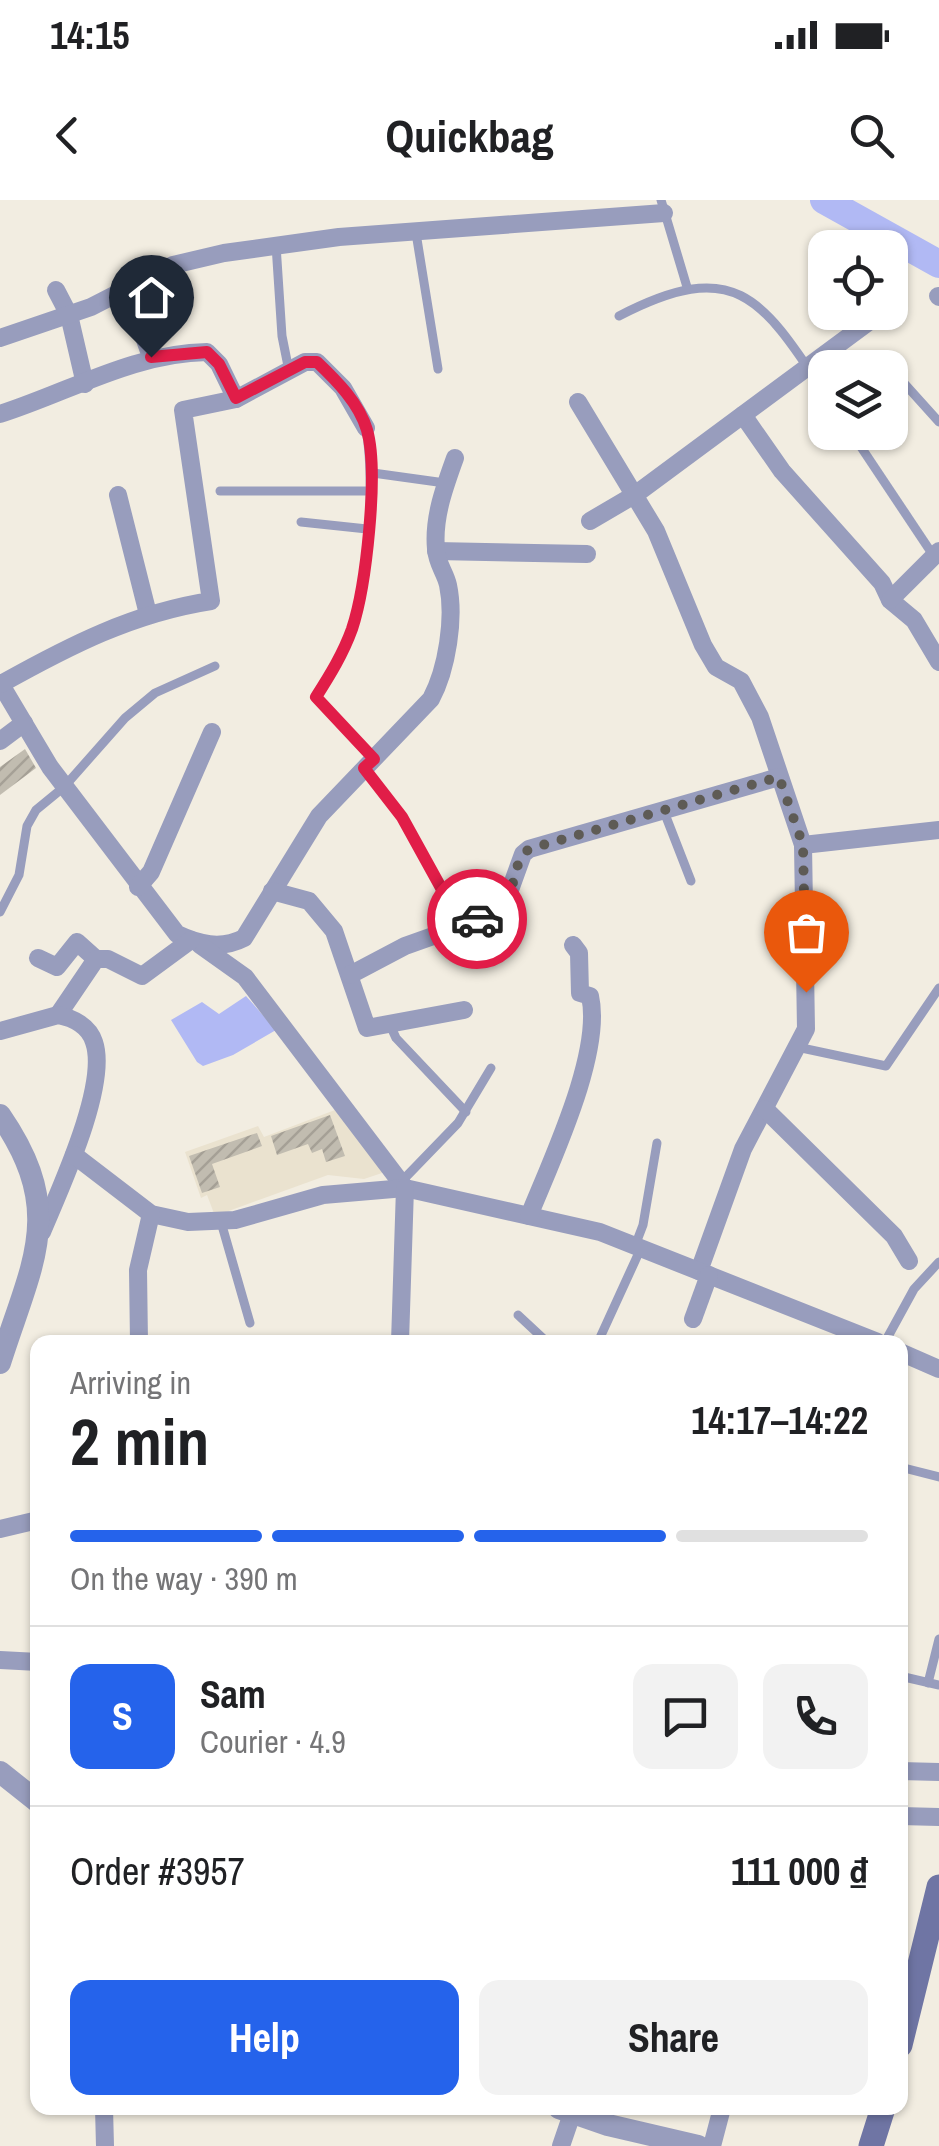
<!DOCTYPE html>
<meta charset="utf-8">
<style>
body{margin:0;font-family:"Archivo Narrow",sans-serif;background:#f2f2f2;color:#202124;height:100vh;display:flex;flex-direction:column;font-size:38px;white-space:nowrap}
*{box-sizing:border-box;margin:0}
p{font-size:32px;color:#757577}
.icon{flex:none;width:55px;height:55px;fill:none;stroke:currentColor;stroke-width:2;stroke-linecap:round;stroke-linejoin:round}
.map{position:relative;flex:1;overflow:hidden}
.drawer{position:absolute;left:30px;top:1135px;width:878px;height:780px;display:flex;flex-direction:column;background:#fff;border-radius:20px;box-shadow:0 2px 8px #0004}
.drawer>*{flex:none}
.tools{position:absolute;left:808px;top:30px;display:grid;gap:20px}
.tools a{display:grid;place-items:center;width:100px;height:100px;border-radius:20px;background:#fff;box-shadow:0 2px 8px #0004;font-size:50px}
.pin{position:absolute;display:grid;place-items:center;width:85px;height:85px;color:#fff;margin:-102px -42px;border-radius:50% 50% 50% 0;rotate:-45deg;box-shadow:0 0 10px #0007}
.pin .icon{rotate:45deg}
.courier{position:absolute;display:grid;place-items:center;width:100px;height:100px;margin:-50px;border:8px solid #e11d48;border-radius:50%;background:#fff;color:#222;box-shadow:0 2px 12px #0007}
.headline em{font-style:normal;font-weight:700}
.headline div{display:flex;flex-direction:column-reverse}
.headline{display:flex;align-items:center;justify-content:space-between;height:170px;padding:0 40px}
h1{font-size:65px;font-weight:700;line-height:75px}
.bar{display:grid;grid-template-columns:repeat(4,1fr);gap:15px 10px;align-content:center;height:120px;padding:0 40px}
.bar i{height:12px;border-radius:8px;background:#e0e0e0}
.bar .selected{background:#2563eb}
.bar p{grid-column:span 4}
.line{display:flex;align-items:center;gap:25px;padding:0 40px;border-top:2px solid #e0e0e0}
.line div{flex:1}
.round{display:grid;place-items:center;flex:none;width:105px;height:105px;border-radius:20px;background:#f2f2f2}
.action{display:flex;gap:20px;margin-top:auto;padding:20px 40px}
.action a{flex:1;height:115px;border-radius:20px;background:#2563eb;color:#fff;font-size:40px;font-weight:700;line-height:115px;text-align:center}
.action a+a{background:#f2f2f2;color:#202124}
.status{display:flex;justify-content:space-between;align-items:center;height:70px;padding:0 50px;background:#fff;direction:ltr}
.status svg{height:28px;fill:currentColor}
header{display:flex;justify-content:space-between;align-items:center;height:130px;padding:0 40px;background:#fff;font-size:45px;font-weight:700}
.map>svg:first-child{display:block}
.built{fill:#eae2cf}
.water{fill:#b1b9f4}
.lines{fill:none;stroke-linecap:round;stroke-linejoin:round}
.river{stroke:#b1b9f4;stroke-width:28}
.building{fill:url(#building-hatch)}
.service{stroke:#989dbd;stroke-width:9}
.minor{stroke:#989dbd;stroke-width:18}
.tertiary{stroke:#989dbd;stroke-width:22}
.secondary{stroke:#6f75a4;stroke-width:25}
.done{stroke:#5e5b55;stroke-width:10;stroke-dasharray:0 18}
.route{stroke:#e11d48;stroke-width:12}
</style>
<div class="status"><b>14:15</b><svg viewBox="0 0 49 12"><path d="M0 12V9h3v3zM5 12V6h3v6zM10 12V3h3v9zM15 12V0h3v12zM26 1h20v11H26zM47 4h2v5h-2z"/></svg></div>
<header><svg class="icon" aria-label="back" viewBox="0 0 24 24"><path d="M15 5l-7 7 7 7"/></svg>Quickbag<svg class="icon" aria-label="search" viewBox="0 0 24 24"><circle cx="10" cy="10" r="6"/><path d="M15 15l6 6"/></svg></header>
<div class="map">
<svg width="939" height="1946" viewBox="0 0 939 1946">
<defs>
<pattern id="building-hatch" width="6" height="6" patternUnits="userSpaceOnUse" patternTransform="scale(2.5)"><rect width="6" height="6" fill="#c1bcb0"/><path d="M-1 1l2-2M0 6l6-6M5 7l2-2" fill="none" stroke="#a5a096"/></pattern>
</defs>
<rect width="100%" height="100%" fill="#f2ede1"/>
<path class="built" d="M335 910 385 972 364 979 328 975 215 1016 207 995 201 998 185 952 258 926 264 937Z"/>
<path class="water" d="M246 796 276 830 233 855 203 866 197 862 171 820 202 802 219 814Z"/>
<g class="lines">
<path class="river" d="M824 0 939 64"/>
</g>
<g class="building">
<path d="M25 549 36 568 0 595V567Z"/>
<path d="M330 915 345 956 326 962 322 949 312 953 308 944 277 955 271 936Z"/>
<path d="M257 933 262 946 212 964 220 987 202 993 189 956Z"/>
</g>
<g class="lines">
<g class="service">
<path d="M661 0 687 87"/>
<path d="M416 33 438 169"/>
<path d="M276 45 282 136 289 171"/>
<path d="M619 116C735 56 761 97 825 193"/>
<path d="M894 172 939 222"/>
<path d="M366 228C375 283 369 375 352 428 344 453 330 475 316 497L373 559"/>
<path d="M851 232 933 355"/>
<path d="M373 273 445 283"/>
<path d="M220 291H371"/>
<path d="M301 322 367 329"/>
<path d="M364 568 402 617 461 724"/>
<path d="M663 609 691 681"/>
<path d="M0 712 19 675 27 626 36 610 64 587 125 518 155 493 215 466"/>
<path d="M390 825 396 838 466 912"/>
<path d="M797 847 886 866 939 788"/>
<path d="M401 982 458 923 491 868"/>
<path d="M221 1022 250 1123"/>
<path d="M635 1046 643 1025 657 943"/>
<path d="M518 1115 547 1142"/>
<path d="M598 1142 641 1048"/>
<path d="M885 1142 914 1089 939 1062"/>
<path d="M900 1267 939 1277"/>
<path d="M900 1476 939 1485"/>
<path d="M928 1483 939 1439"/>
</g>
<g class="minor">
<path d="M56 90 69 115 85 184"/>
<path d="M128 91 151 157"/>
<path d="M938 96 939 97"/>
<path d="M0 138 91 107 173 65 224 53 339 37 664 13"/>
<path d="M578 202 656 331 703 445 716 467 741 481 760 517 803 645 806 829 743 949 699 1071"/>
<path d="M0 214C69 192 134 153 207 152L219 164 236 199"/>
<path d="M743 215 782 271 882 383 890 400 914 420 939 462"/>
<path d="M118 295 148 414"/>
<path d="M590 321 636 294 882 112"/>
<path d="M436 351 587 354"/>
<path d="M890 400 939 351"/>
<path d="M0 483 50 567 177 734C198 744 221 750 244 738L319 616 431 499C447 469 455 418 448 385 445 372 437 364 436 349 433 317 445 286 455 258"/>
<path d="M1 484C69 446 133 413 211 401L183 210 236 199 305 162H317L343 188 366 228"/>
<path d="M0 541 24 523"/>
<path d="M803 645 939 630"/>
<path d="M138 687 151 672 212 532"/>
<path d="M272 691 309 701 334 731 367 828 464 810"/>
<path d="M200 745 245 777 405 988"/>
<path d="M38 758 57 767 77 742 96 759"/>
<path d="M350 775 405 746 495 714 506 701 523 654 529 649 779 577"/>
<path d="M58 815 96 759H108L142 776 191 740"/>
<path d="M0 831 58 815C73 818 89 826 94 842 109 885 59 991 42 1032"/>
<path d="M765 909 894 1036 909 1061"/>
<path d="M74 955 151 1014 188 1022 235 1020 323 995 405 988 600 1032 878 1142"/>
<path d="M529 1016C551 961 603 853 590 796L580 793 579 753 573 745"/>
<path d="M693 1119 709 1075"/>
<path d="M139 1142 138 1070 151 1014"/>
<path d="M400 1142 405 988"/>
<path d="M900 1152 939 1169"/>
<path d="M0 1329 38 1320"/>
<path d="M0 1460 38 1462"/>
<path d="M900 1571 939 1572"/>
<path d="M900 1616 939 1617"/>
<path d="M104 1908 105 1946"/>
<path d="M561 1946 574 1908"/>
<path d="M712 1946 722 1908"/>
</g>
<g class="tertiary">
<path d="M0 915C67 1012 32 1062 0 1163"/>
<path d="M0 1572 38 1602"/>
<path d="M559 1908 608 1925 698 1946"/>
</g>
<g class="secondary">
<path d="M900 1845 939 1687"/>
<path d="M871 1946 883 1908"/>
</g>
</g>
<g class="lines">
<path class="done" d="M477 719C526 704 504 670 529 649L779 577 803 645 806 792"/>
<path class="route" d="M151 157 207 152 219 164 236 198 305 162H317C337 181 359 203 367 230 379 272 366 387 352 429 343 454 330 475 316 497L374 559 364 568 402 617 461 724 477 719"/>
</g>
</svg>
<div class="tools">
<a><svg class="icon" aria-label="locate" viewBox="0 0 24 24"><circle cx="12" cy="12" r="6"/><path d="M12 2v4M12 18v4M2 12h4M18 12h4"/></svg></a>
<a><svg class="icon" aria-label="layers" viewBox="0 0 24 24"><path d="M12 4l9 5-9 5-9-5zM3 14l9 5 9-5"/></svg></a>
</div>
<div class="pin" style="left:806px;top:792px;background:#ea580c"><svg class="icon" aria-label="bag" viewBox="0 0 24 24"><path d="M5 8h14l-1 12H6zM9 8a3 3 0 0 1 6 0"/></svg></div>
<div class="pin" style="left:151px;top:157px;background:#1f2937"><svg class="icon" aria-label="home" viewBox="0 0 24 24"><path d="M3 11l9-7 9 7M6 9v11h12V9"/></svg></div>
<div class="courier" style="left:477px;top:719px"><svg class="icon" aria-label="car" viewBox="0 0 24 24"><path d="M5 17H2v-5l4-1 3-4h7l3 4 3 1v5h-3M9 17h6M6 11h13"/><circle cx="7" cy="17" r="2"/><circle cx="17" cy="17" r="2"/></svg></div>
<section class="drawer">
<div class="headline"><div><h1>2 min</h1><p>Arriving in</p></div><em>14:17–14:22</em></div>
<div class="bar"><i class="selected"></i><i class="selected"></i><i class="selected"></i><i></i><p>On the way · 390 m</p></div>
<div class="line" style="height:180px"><b class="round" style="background:#2563eb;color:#fff">S</b><div><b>Sam</b><p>Courier · 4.9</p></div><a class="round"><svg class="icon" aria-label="chat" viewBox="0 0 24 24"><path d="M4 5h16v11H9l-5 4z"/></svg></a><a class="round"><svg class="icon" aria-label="phone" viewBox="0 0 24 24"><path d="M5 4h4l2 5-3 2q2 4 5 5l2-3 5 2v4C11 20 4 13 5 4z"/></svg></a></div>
<div class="line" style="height:130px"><div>Order #3957</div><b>111 000 ₫</b></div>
<div class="action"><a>Help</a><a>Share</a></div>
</section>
</div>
